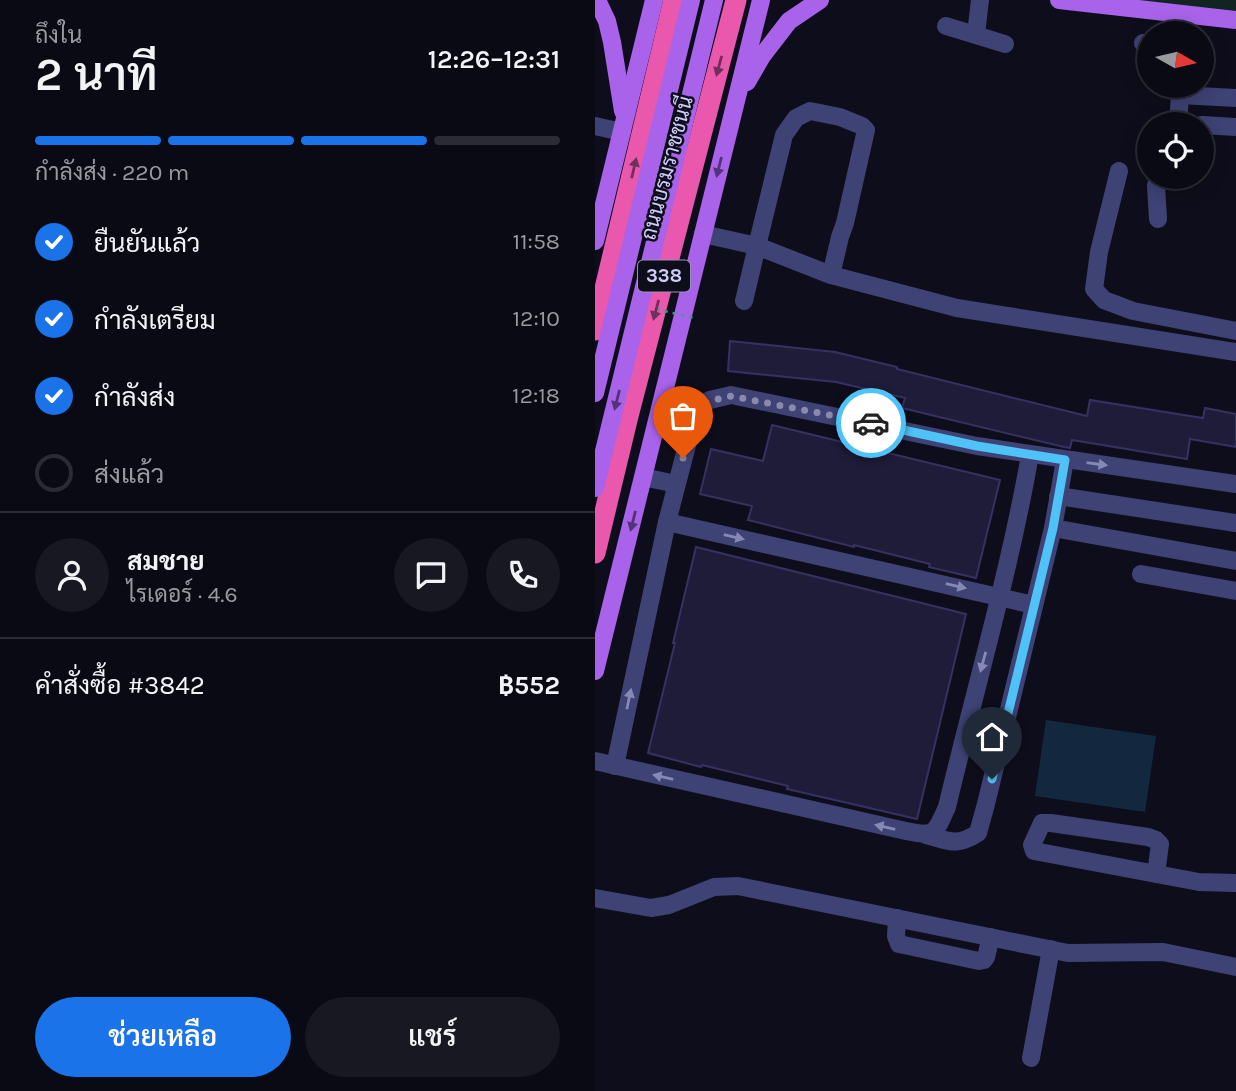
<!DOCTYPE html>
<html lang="th">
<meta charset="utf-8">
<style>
body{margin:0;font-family:Karla,Sarabun,sans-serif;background:#181822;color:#f1f3f6;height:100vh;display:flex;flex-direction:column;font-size:26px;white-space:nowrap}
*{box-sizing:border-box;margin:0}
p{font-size:23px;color:#999aa0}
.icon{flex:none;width:38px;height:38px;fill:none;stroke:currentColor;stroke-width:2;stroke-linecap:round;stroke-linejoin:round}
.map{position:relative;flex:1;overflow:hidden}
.details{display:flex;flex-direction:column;background:#0a0a14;width:595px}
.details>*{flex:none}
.needle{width:46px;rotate:98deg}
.buttons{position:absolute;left:542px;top:21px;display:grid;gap:14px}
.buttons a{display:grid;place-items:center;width:77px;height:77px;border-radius:50%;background:#0a0a14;box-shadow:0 4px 18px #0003,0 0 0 2px #2a2b34;font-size:35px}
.pin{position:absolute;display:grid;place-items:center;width:60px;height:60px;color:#fff;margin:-72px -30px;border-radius:50% 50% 50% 0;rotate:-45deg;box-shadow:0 0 7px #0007}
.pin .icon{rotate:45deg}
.courier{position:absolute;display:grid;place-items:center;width:70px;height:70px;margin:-35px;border:5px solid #4fc3f7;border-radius:50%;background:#fff;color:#222;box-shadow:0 2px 9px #0007}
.summary em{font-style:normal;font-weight:600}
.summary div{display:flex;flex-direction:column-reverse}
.summary{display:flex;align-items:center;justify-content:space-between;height:119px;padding:0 35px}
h1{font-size:46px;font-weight:600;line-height:52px}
.bar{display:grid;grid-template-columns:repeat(4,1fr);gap:10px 7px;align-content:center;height:84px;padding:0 35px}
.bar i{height:9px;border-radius:5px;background:#2a2b34}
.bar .active{background:#1a73e8}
.bar p{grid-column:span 4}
.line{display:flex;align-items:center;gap:18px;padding:0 35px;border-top:2px solid #2a2b34}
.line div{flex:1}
.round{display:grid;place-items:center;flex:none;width:74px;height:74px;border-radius:37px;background:#181822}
ol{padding:0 35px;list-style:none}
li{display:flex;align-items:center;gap:21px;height:77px}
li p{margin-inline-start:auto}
li .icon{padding:7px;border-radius:50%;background:#1a73e8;color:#fff;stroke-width:4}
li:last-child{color:#999aa0}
li i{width:38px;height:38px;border:4px solid #2a2b34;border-radius:50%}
.button{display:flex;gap:14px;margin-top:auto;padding:14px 35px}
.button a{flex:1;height:80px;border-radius:42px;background:#1a73e8;color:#fff;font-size:28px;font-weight:600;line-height:80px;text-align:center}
.button a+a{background:#181822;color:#f1f3f6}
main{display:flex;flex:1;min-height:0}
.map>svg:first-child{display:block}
.green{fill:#112421}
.water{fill:#13283e}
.building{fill:#1f1c39;stroke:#353162;stroke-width:2}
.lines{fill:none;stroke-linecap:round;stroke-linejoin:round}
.minor{stroke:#3e4274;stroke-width:18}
.major{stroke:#a963ea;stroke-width:18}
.highway{stroke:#e958ac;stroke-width:21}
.path-bridge{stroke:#3b9e8e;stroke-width:2.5;stroke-dasharray:3.5 5;stroke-linecap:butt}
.major-bridge{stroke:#a963ea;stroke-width:18}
.oneway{fill:#712f5c}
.oneway2{fill:#543478}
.oneway3{fill:#8688b6}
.done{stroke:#8b8aab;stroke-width:7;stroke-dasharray:0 12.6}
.route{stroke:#4fc3f7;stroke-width:9}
.labels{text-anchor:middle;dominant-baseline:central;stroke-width:5;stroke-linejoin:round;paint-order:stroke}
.shield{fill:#0e0d1b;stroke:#9493b6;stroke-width:2}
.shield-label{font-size:19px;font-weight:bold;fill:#cecdf8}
.street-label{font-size:21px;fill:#cecdf8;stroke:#0e0d1b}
</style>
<main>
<section class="details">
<div class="summary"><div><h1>2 นาที</h1><p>ถึงใน</p></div><em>12:26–12:31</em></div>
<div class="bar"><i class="active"></i><i class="active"></i><i class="active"></i><i></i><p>กำลังส่ง · 220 m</p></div>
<ol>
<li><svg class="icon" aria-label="check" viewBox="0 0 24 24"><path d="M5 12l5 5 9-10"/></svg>ยืนยันแล้ว<p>11:58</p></li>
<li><svg class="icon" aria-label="check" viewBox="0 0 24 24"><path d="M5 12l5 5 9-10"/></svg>กำลังเตรียม<p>12:10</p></li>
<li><svg class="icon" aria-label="check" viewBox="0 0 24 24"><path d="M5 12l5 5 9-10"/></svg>กำลังส่ง<p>12:18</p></li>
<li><i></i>ส่งแล้ว</li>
</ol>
<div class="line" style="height:126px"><a class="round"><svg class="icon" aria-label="person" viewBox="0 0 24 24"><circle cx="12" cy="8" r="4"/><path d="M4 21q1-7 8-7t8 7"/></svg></a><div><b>สมชาย</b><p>ไรเดอร์ · 4.6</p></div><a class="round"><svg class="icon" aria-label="chat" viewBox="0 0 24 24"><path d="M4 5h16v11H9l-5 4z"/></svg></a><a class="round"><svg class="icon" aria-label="phone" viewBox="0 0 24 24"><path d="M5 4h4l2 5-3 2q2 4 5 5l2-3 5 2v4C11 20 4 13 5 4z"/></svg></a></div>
<div class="line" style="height:91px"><div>คำสั่งซื้อ #3842</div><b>฿552</b></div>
<div class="button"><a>ช่วยเหลือ</a><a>แชร์</a></div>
</section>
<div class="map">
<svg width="641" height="1091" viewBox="0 0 641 1091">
<rect width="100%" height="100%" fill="#0e0d1b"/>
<path class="green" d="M541 0H641V12Z"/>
<path class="water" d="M451 720 561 736 550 812 440 796Z"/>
<g class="building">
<path d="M135 341 240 352 302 367V369L492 416 495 400 608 418 610 408 641 414V447L595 439 592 459 477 440 475 448 469 447 307 408 310 398 241 382 133 371Z"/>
<path d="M177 425 405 480 381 578 334 567 335 564 259 545V547L153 520 157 506 105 494 116 449 168 461Z"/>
<path d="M101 547 371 614 322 819 192 789 193 786 107 765 106 767 53 753 80 643H78Z"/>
</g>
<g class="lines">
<g class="minor">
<path d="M351 26 410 44"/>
<path d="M381 34 385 0"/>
<path d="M548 43 555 52"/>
<path d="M580 88 585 95 583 124"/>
<path d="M585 95 641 98"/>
<path d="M607 125 641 127"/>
<path d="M0 126 27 132"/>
<path d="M524 171 504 252 499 289 509 300 538 311 641 331"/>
<path d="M563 219 561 186 563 177"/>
<path d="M108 234 162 246 189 135 201 118 215 111 245 117 267 126 271 130 250 223 245 237 236 275"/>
<path d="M149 301 162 246 236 275 362 308 641 352"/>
<path d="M48 477 81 484"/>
<path d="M463 496 641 523"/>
<path d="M72 522 439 605"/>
<path d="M458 528 641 561"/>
<path d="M546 574 641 591"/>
<path d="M0 761 311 831C340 837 340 834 352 807 380 689 414 574 435 455"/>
<path d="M20 766 72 522 102 407 115 400 136 395 382 446 641 484"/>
<path d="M331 835C355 841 361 847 383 833L391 804 458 528 470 460"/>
<path d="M561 874 565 844 561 840 553 837 456 823H447L437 845 439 851 604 882 641 883"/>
<path d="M0 898 56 908 74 905 119 887 143 886 473 953 568 952 641 967"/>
<path d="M302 918 301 936 304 944 384 961 389 960 391 957 396 937"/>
<path d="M436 1058 456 949"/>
</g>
<g class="major">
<path d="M2 0 12 21 17 42 28 111"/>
<path d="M464 0 641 20"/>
<path d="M152 82 167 56 194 21 225 0"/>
<path d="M0 241 59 0"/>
<path d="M0 671 166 0"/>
</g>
<g class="highway">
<path d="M0 330 79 0"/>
<path d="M0 553 33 416 141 0"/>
</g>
<path class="path-bridge" d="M61 309 99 318"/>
<g class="major-bridge">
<path d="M0 393 96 0"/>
<path d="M0 488 119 0"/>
</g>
</g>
<defs><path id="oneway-solid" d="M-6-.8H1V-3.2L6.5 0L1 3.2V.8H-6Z" transform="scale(1.75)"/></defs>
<g class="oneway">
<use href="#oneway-solid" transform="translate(124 66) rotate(105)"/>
<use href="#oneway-solid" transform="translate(39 168) rotate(-77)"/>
<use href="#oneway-solid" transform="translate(61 310) rotate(105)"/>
</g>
<g class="oneway2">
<use href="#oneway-solid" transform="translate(124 167) rotate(104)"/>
<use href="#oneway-solid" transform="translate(22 400) rotate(104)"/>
<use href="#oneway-solid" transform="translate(38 521) rotate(104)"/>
</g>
<g class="oneway3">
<use href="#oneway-solid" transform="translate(502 464) rotate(8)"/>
<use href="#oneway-solid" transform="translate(139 537) rotate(13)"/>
<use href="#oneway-solid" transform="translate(361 586) rotate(13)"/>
<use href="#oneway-solid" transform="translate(388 662) rotate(105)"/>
<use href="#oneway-solid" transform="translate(34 699) rotate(-78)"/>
<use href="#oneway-solid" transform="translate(68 777) rotate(-167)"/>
<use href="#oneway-solid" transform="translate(290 827) rotate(-167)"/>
</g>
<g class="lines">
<path class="done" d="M88 458 102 407 115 401 136 396 276 423"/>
<path class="route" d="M276 423 382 446 470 460 458 528 397 779"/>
</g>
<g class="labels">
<rect class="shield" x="43" y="260.5" width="52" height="31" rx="5"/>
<g class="shield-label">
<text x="69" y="276">338</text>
</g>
<g class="street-label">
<text transform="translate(72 168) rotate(-75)">ถนนบรมราชชนนี</text>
</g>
</g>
</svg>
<div class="buttons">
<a><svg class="needle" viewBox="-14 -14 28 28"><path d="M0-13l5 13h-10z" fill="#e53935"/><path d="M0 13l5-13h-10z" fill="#999aa0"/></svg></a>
<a><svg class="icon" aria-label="locate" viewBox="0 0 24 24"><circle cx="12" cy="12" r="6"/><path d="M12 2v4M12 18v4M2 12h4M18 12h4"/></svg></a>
</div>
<div class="pin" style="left:88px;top:458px;background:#ea580c"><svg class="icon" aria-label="bag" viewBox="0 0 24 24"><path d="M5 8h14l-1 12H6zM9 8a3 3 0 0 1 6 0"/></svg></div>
<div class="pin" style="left:397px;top:779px;background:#1f2937"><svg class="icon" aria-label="home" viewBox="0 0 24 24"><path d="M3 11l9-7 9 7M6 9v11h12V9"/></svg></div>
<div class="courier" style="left:276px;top:423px"><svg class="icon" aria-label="car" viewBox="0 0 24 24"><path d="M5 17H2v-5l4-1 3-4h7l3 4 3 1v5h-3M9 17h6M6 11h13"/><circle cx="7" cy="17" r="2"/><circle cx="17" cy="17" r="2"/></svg></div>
</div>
</main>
